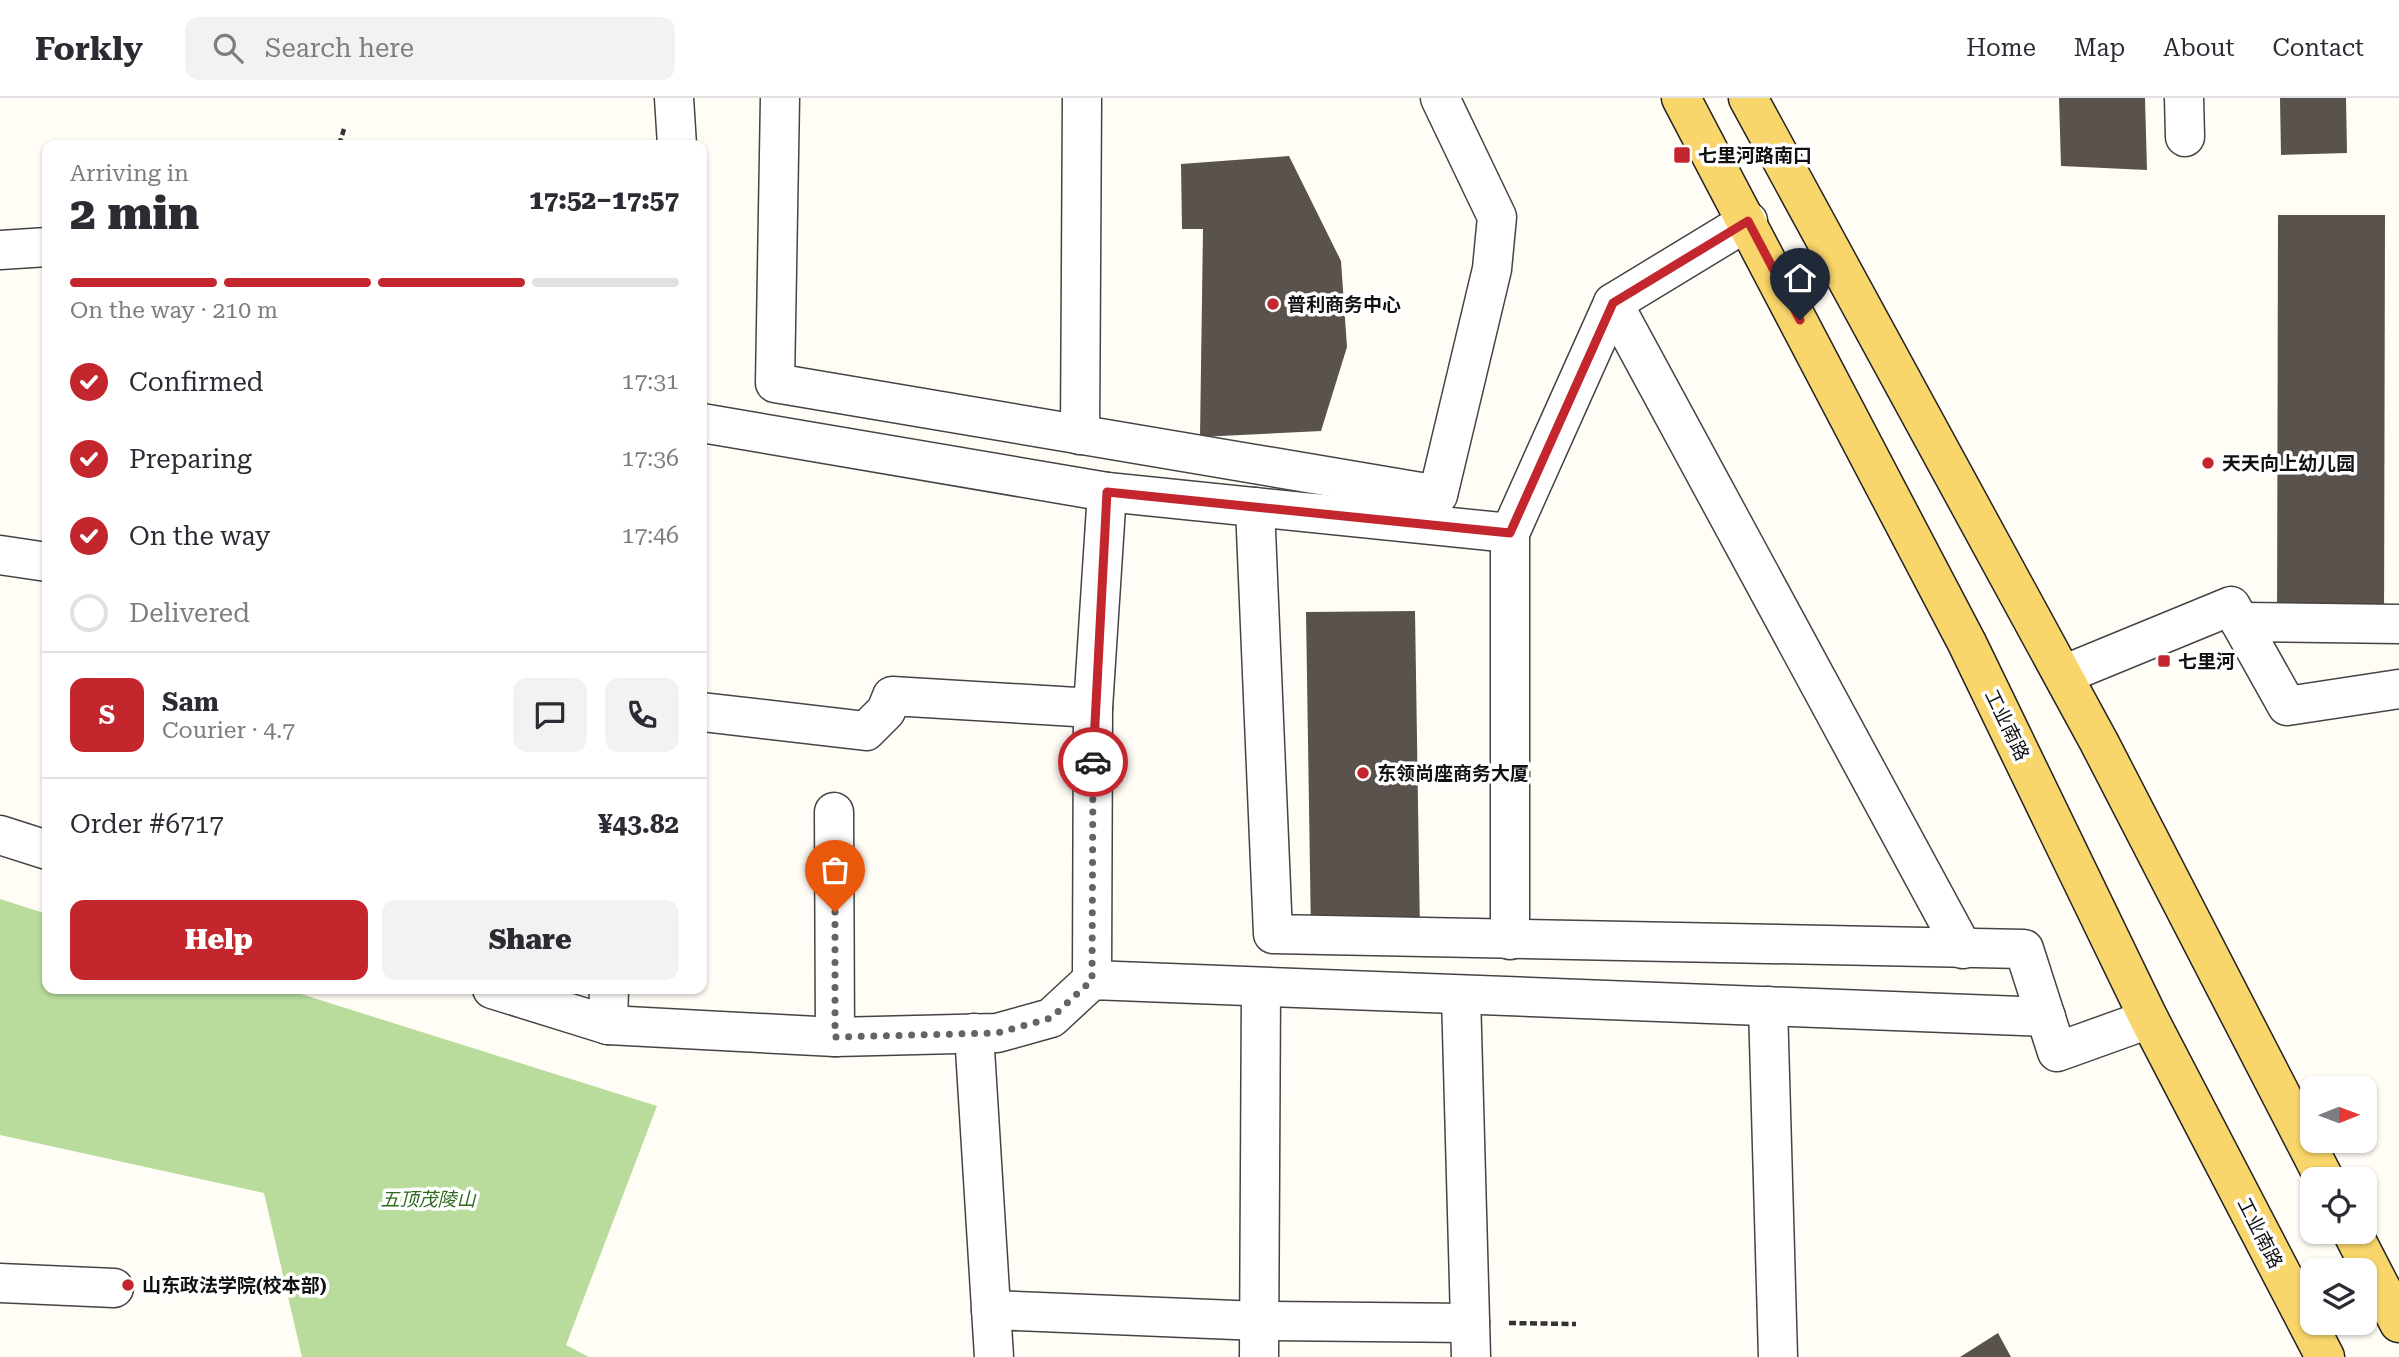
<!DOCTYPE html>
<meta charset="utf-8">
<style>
body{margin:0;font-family:"Roboto Serif","Noto Sans SC",serif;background:#f2f2f3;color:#2b2b33;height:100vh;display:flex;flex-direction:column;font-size:26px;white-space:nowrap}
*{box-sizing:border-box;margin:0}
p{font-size:23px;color:#7c7c81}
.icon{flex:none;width:38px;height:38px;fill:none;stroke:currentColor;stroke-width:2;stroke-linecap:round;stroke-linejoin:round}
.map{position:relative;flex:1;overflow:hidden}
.drawer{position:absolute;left:42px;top:42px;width:665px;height:854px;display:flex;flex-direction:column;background:#fff;border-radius:14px;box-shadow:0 2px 5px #0004}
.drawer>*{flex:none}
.needle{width:46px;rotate:89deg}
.tools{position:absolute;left:2300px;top:978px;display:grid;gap:14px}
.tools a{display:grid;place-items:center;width:77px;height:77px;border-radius:14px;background:#fff;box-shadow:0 2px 5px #0004;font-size:35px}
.pin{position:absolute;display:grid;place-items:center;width:60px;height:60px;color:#fff;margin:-72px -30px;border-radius:50% 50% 50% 0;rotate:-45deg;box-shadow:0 0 7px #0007}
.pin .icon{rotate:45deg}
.courier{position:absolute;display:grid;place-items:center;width:70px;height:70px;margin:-35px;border:5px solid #c4262e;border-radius:50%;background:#fff;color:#222;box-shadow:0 2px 9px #0007}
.head em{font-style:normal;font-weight:800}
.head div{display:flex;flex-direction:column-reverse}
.head{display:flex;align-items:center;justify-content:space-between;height:119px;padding:0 28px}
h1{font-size:46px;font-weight:800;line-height:52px}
.bar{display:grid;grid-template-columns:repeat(4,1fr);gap:10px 7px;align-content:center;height:84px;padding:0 28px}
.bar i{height:9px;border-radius:5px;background:#e1e1e2}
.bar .on{background:#c4262e}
.bar p{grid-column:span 4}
.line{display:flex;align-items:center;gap:18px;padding:0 28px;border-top:2px solid #e1e1e2}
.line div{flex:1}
.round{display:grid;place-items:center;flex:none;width:74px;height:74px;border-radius:14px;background:#f2f2f3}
ol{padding:0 28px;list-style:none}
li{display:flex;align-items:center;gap:21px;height:77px}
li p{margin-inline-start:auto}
li .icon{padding:7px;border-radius:50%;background:#c4262e;color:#fff;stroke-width:4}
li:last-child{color:#7c7c81}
li i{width:38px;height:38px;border:4px solid #e1e1e2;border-radius:50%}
.primary-button{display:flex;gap:14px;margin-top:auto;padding:14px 28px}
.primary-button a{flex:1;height:80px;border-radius:14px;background:#c4262e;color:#fff;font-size:28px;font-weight:800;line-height:80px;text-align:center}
.primary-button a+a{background:#f2f2f3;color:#2b2b33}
header{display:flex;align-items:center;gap:42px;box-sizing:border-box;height:98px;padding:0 35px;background:#fff;border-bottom:2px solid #e1e1e2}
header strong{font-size:33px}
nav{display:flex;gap:38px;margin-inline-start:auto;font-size:24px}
.search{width:490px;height:63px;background:#f2f2f3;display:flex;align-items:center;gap:18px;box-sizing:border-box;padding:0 24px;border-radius:14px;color:#7c7c81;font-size:26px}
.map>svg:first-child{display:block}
.forest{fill:#b9dc9c}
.building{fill:#5a524d}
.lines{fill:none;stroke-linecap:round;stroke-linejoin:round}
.minor-casing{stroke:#444;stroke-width:41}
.major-casing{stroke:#222;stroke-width:41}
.path{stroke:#333;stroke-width:4.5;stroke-dasharray:7 3.5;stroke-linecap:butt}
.minor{stroke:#fff;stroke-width:38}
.major{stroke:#f9d66b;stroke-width:38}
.done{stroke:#646461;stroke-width:7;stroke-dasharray:0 12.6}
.route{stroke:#c4262e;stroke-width:9}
.poi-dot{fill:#c4262e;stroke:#fff;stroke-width:2.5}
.labels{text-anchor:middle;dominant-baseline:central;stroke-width:7;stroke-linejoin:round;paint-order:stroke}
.poi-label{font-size:19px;font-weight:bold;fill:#111;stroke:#fff;text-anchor:start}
.street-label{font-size:19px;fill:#111;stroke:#fff}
.park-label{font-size:19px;font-style:italic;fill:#2f6b1f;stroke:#fff}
</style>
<header>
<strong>Forkly</strong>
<div class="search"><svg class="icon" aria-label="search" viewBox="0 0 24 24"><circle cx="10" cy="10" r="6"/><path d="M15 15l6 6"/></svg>Search here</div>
<nav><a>Home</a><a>Map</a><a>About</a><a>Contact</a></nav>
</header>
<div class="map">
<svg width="2399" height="1259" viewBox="0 0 2399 1259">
<rect width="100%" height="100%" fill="#fffdf5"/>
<path class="forest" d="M0 801 47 816V891H285L657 1008 566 1247 589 1259H302L264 1095 0 1037Z"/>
<g class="building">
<path d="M2059 0H2145L2147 72 2061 68Z"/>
<path d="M2280 0H2346L2347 55 2281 57Z"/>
<path d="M1289 58 1341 163 1347 249 1321 333 1200 339 1203 131H1182L1181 66Z"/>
<path d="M2278 117H2385L2384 538 2277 537Z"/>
<path d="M1415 513 1420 835 1311 837 1306 514Z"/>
<path d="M1998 1235 2011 1259H1960Z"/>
</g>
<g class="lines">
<g class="minor-casing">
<g id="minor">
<path d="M674 0 677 47"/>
<path d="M780 0 775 285 1438 397 1492 171 1497 119 1440 0"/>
<path d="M2184 0 2185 39"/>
<path d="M0 152 47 149"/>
<path d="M1613 205 1963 851"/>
<path d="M702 325 1107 394 1510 435"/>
<path d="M1080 337 1082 0"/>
<path d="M1255 409 1273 836 2024 851 2057 954 2149 921"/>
<path d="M0 457 47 464"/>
<path d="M2240 524 2399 526"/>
<path d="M2063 577 2231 508 2287 608 2399 591"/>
<path d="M702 614 866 633 886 613 892 598 1093 610 1107 394"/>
<path d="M834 714 835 939"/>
<path d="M0 737 47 752"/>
<path d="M1510 842V435L1613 205 1748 123"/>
<path d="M1092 882 1093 610"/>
<path d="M492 891 608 927 835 939 997 935 1051 920 1092 882 2046 919"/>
<path d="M1461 897 1471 1259"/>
<path d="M1768 908 1778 1259"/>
<path d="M608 927 609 891"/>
<path d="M974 935 994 1259"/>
<path d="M0 1185 114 1190"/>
<path d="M991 1212 1259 1223 1470 1225"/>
<path d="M1259 1259 1261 889"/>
</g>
</g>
<g class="major-casing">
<g id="major">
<path d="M1681 0 1967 545 2149 921 2325 1259"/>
<path d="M1748 0 2099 644 2325 1082"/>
<path d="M2352 1134 2399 1225"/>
</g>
</g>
<g class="path">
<path d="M339 47 344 31"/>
<path d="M1509 1225 1576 1226"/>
</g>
<use href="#minor" class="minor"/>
<use href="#major" class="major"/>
</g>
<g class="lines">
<path class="done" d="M835 814V939L997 935 1051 920 1092 882 1093 664"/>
<path class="route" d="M1093 664 1107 394 1510 435 1613 205 1748 123 1800 222"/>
</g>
<g class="poi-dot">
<rect x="1673" y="48" width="18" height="18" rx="3.5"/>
<circle cx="1273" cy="206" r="7"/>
<circle cx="2208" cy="365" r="7"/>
<rect x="2157" y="556" width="14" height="14" rx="3.5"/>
<circle cx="1363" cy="675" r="7"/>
<circle cx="128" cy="1187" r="7"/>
</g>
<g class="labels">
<g class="poi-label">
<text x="1698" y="57">七里河路南口</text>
<text x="1287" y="206">普利商务中心</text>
<text x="2222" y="365">天天向上幼儿园</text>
<text x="2178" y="563">七里河</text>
<text x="1377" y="675">东领尚座商务大厦</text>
<text x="142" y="1187">山东政法学院(校本部)</text>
</g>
<g class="street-label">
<text transform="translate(2007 627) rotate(64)">工业南路</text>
<text transform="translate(2260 1135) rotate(63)">工业南路</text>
</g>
<g class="park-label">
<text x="428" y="1101">五顶茂陵山</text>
</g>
</g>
</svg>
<div class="tools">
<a><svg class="needle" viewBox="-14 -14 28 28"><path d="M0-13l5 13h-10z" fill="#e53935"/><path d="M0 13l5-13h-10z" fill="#7c7c81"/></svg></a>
<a><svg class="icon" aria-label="locate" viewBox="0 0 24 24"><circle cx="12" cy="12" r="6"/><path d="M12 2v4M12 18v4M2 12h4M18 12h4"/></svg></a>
<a><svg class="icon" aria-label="layers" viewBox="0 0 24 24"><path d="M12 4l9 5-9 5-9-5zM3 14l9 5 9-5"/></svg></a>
</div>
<div class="pin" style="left:835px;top:814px;background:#ea580c"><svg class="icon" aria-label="bag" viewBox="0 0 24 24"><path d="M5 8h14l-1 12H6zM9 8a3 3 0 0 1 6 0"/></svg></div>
<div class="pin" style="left:1800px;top:222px;background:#1f2937"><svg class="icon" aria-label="home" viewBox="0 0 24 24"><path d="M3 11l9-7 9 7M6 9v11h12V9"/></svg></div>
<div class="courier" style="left:1093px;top:664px"><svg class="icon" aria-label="car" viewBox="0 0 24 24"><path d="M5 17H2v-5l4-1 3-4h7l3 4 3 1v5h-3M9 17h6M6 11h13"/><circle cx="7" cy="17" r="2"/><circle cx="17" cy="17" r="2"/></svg></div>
<section class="drawer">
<div class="head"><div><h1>2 min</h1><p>Arriving in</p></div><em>17:52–17:57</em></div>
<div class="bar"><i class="on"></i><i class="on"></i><i class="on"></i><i></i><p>On the way · 210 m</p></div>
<ol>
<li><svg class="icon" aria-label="check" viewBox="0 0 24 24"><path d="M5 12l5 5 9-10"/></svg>Confirmed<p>17:31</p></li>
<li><svg class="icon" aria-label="check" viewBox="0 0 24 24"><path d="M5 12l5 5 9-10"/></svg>Preparing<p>17:36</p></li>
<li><svg class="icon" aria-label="check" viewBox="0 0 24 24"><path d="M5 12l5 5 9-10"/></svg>On the way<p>17:46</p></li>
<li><i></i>Delivered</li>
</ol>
<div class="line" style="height:126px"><b class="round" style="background:#c4262e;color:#fff">S</b><div><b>Sam</b><p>Courier · 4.7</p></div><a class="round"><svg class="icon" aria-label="chat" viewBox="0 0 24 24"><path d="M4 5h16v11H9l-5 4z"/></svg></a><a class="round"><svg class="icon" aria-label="phone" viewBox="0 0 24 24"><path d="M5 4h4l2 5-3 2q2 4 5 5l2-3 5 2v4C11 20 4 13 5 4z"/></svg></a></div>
<div class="line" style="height:91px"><div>Order #6717</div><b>¥43.82</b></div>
<div class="primary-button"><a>Help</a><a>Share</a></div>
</section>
</div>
